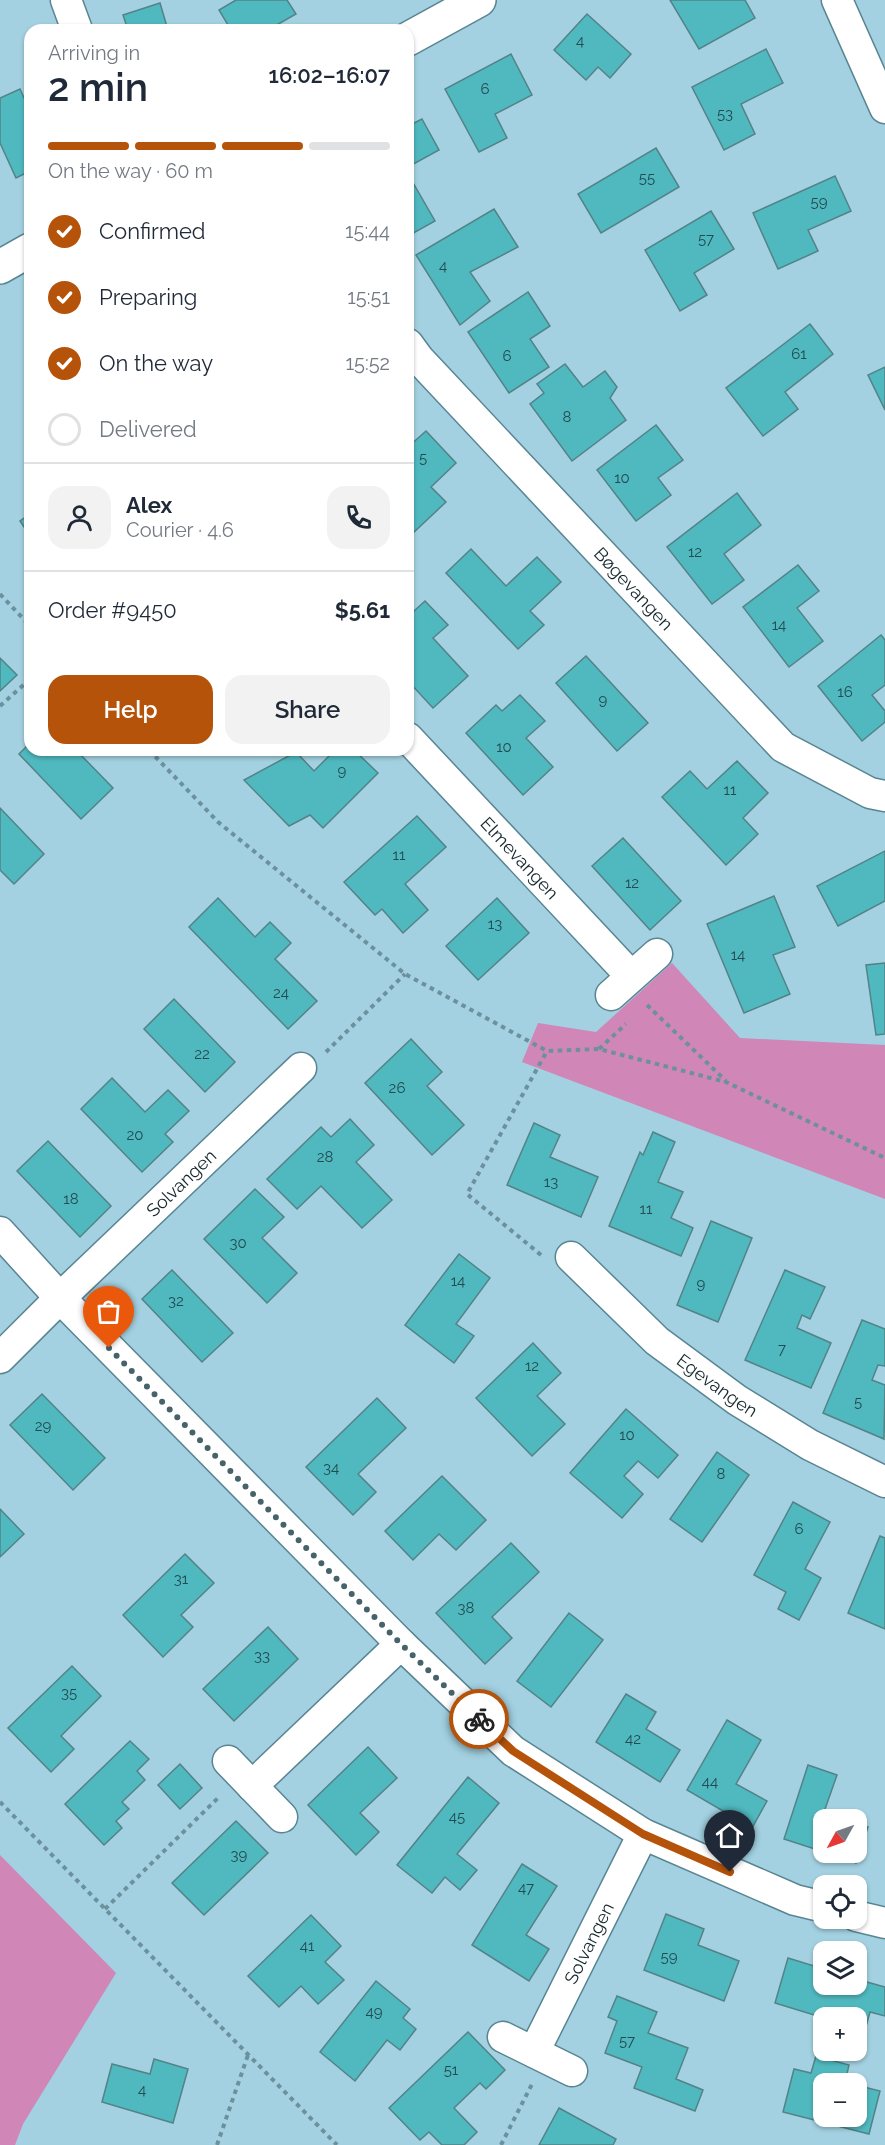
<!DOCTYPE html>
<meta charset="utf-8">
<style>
body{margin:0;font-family:Raleway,sans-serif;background:#f2f2f3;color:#1f2937;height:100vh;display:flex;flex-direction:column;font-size:22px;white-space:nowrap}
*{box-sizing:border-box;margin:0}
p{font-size:20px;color:#747a83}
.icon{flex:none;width:33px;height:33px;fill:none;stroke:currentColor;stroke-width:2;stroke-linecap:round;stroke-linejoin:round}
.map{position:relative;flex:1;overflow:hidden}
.details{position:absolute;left:24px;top:24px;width:390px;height:732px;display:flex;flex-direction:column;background:#fff;border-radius:18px;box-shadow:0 2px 4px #0004}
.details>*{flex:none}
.needle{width:39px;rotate:230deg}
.buttons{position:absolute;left:813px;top:1809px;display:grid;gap:12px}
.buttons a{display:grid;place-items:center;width:54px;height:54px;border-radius:12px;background:#fff;box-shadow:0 2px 4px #0004;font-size:30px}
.pin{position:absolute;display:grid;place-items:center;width:51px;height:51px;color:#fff;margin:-62px -26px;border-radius:50% 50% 50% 0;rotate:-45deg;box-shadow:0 0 6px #0007}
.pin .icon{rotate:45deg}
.courier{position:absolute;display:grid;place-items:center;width:60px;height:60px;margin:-30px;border:4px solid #b45309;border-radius:50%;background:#fff;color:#222;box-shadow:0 2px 8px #0007}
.summary em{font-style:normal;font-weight:600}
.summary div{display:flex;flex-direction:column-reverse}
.summary{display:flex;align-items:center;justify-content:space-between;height:102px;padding:0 24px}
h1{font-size:39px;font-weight:600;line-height:45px}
.bar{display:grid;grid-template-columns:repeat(4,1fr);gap:9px 6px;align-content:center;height:72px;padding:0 24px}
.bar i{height:8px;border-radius:4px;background:#e0e1e3}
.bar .active{background:#b45309}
.bar p{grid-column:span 4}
.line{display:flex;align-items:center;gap:15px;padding:0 24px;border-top:2px solid #e0e1e3}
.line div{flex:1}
.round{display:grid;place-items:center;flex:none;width:63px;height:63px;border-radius:18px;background:#f2f2f3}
ol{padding:0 24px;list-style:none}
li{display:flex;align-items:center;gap:18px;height:66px}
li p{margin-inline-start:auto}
li .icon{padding:6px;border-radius:50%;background:#b45309;color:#fff;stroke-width:4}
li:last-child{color:#747a83}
li i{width:33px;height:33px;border:3px solid #e0e1e3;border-radius:50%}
.cta{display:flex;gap:12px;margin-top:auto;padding:12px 24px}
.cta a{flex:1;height:69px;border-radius:18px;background:#b45309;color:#fff;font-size:24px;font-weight:600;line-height:69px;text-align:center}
.cta a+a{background:#f2f2f3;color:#1f2937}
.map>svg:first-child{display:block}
.green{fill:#d086b6}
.building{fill:#50b9c0;stroke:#528386;stroke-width:1.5}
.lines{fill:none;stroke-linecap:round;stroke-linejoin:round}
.minor-casing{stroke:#598593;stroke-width:33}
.tertiary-casing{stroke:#598593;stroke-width:36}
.path{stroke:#6c909c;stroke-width:4;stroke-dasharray:4.5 4.5;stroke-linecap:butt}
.minor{stroke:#fff;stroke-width:30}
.tertiary{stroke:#fff;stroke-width:33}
.done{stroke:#46626b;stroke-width:6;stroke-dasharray:0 10.8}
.route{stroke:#b45309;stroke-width:8}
.labels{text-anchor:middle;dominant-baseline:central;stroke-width:5;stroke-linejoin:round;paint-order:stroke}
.number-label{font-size:15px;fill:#234b51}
.street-label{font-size:18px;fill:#14262c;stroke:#b0deee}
</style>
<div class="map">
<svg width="885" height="2145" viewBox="0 0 885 2145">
<rect width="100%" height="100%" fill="#a3d1e1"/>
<g class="green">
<path d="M672 963 740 1038 885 1045V1199L522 1062 538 1023 596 1032Z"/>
<path d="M0 1855 116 1973 23 2124 15 2145H0Z"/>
</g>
<g class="building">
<path d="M236 0H287L296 14 268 30H231L219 10Z"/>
<path d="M670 0H745L755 18 699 49Z"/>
<path d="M160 3 168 30H128L123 15Z"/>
<path d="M587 14 631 54 610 78 598 67 586 80 554 50Z"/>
<path d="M766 49 783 83 741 104 755 134 724 150 692 87Z"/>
<path d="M511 54 532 95 495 114 507 138 479 152 445 89Z"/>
<path d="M20 89 30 111V171L16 178 0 143V98Z"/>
<path d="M422 119 439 150 408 167V126Z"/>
<path d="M656 148 679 187 601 233 578 194Z"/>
<path d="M408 174 435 221 408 236Z"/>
<path d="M835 176 851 211 808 230 818 251 778 269 753 213Z"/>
<path d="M494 209 518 247 470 272 490 301 460 325 416 255Z"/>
<path d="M711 211 734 249 694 273 707 295 680 311 645 250Z"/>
<path d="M528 292 550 326 530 339 549 367 509 393 468 332Z"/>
<path d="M810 324 833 354 785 392 798 409 763 436 726 388Z"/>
<path d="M565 364 583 387 605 371 617 387 610 398 626 420 572 461 530 404 544 393 537 384Z"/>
<path d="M885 367V410L868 375Z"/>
<path d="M656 425 683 460 658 478 671 495 636 521 597 470Z"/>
<path d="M426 431 456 463 431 487 446 502 412 534 408 530V447Z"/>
<path d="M737 493 761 525 724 554 744 580 712 604 667 547Z"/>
<path d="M30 514V536L20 521Z"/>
<path d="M471 549 506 586 537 557 561 582 530 611 544 625 518 649 446 573Z"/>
<path d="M798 565 819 591 797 608 823 641 789 667 743 607Z"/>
<path d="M425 601 448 625 433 638 468 676 433 708 408 681V605L414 611Z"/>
<path d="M881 635 885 640V685L872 695 885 711V722L862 741 818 686Z"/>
<path d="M586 656 648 723 617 751 556 683Z"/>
<path d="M0 658 17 675 0 691Z"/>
<path d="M520 695 545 721 526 738 553 767 523 795 466 733 496 705 502 711Z"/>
<path d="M30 743V750H76L113 788 81 819 19 754Z"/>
<path d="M335 750H354L378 773 323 828 310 815 289 826 244 780 296 752 314 771Z"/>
<path d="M737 761 768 793 743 818 758 834 726 865 662 797 690 771 707 789Z"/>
<path d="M0 808 44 854 14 884 0 870Z"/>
<path d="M417 816 446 847 405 884 428 910 403 933 382 909 375 915 344 882Z"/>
<path d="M623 838 681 901 650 930 592 866Z"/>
<path d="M885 851V901L838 926 817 886Z"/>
<path d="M774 896 795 947 773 955 790 994 744 1013 707 924Z"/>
<path d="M218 898 255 937 270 922 291 943 275 959 317 1001 288 1029 189 927Z"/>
<path d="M497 898 529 933 478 980 446 946Z"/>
<path d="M885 963V1034L876 1035 866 965Z"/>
<path d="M174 999 235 1062 205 1092 144 1029Z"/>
<path d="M411 1039 442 1072 427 1086 464 1125 432 1155 365 1083Z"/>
<path d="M112 1078 145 1112 168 1090 189 1111 165 1134 173 1142 142 1172 81 1109Z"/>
<path d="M350 1119 374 1145 356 1162 392 1200 362 1228 321 1186 297 1209 267 1179 321 1127 331 1137Z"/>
<path d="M534 1123 560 1135 550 1157 598 1177 581 1217 507 1185Z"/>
<path d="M653 1132 675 1142 658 1182 683 1192 671 1218 693 1228 681 1256 609 1226 640 1152 643 1155Z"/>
<path d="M48 1141 111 1206 80 1237 17 1171Z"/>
<path d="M255 1189 284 1217 262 1238 297 1273 267 1303 204 1239Z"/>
<path d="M711 1221 752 1238 718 1322 677 1305Z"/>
<path d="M459 1254 490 1278 456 1324 474 1336 454 1363 405 1325Z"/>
<path d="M172 1270 233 1333 202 1362 142 1299Z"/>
<path d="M785 1270 825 1287 810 1319 802 1315 797 1328 831 1343 811 1388 745 1360Z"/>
<path d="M862 1320 885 1329V1366L878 1365 872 1380 885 1385 884 1439 823 1413Z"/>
<path d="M533 1343 561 1373 537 1396 565 1424 532 1456 476 1398Z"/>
<path d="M42 1394 105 1458 73 1490 10 1425Z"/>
<path d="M377 1398 406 1428 358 1474 376 1492 353 1515 306 1467Z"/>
<path d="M626 1409 678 1455 658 1478 638 1461 624 1476 643 1494 622 1518 570 1473Z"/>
<path d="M717 1452 749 1475 702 1542 670 1519Z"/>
<path d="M442 1476 486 1520 456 1550 439 1534 413 1560 385 1531Z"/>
<path d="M793 1502 830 1522 805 1569 821 1578 799 1620 778 1609 786 1592 754 1575Z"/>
<path d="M0 1509 24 1534 0 1557Z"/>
<path d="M880 1536 885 1538V1629L848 1613Z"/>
<path d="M511 1543 539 1572 492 1617 512 1638 485 1664 436 1613Z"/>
<path d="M185 1554 214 1583 181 1615 193 1627 163 1657 123 1615Z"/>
<path d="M569 1613 603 1640 551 1707 517 1681Z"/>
<path d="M268 1627 298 1659 234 1721 203 1689Z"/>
<path d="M72 1666 101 1696 61 1736 74 1749 51 1772 8 1728Z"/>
<path d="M626 1694 656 1712 646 1729 680 1750 660 1782 596 1742Z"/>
<path d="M727 1720 761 1740 736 1784 767 1801 752 1828 687 1790Z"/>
<path d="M130 1741 149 1759 137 1771 145 1780 122 1802 129 1809 116 1821 122 1828 104 1845 65 1804Z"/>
<path d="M368 1747 397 1778 360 1813 379 1832 356 1855 308 1805Z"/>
<path d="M180 1764 202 1788 180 1809 158 1785Z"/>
<path d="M808 1765 837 1775 824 1812 845 1820H824V1852L784 1839Z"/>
<path d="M468 1777 499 1803 457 1854 477 1870 460 1890 445 1877 432 1893 397 1865Z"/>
<path d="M236 1821 268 1853 204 1915 172 1883Z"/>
<path d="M856 1823 868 1827 856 1863 825 1852H856Z"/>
<path d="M522 1864 557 1886 526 1935 549 1949 529 1981 472 1945Z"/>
<path d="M666 1914 704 1929 698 1945 739 1961 724 2001 644 1970Z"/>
<path d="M311 1915 341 1946 325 1962 344 1980 318 2004 301 1986 279 2007 248 1976Z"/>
<path d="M788 1958 824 1969V1984H856V1979L885 1987V2016L870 2012 865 2030 856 2027V2018H824L775 2003Z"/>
<path d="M376 1981 410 2009 403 2018 416 2029 400 2050 387 2040 355 2081 320 2052Z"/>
<path d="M617 1996 657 2012 648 2033 688 2048 676 2079 703 2090 695 2111 634 2088 642 2067 605 2053 617 2021 608 2017Z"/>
<path d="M468 2032 505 2070 486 2089 480 2083 454 2108 477 2132 464 2145H442L429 2132 420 2140 389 2108Z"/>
<path d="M816 2056 849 2065 845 2082 850 2084H824V2116H856V2085L880 2091 869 2134 783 2112 794 2069 811 2073Z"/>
<path d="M154 2059 188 2069 173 2123 102 2102 112 2064 150 2074Z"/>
<path d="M559 2108 616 2139 613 2145H539Z"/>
</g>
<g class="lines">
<g class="minor-casing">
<g id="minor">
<path d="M66 0 77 30"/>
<path d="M837 0 885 108"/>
<path id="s1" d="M408 344 419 359 783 747 870 793 885 796"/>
<path id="s2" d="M408 738 631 976"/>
<path d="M611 995 657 954"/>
<path d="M0 1232 60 1298 401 1644 513 1751 643 1834 795 1900 824 1907"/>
<path id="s3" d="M571 1257 657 1341 737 1400 810 1445 885 1482"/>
<path id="s4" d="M0 1358 60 1298 301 1068"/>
<path d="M228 1761 282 1817"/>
<path d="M252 1786 401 1644"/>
<path d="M856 1916 885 1923"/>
<path d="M503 2037 572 2071"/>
<path id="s5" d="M534 2052 643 1834"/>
</g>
</g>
<g class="tertiary-casing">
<g id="tertiary">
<path d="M408 39 479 0"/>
<path d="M0 267 30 250"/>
</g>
</g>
<g class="path">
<path d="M0 594 30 626"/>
<path d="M0 706 30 679"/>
<path d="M149 750 218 822 405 974 547 1051 599 1049 726 1082 885 1158"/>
<path d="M647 1005 726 1081"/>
<path d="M599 1049 626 1024"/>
<path d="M326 1052 405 974"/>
<path d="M541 1255 467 1194 547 1051"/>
<path d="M0 1802 337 2145"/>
<path d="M105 1909 220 1796"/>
<path d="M217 2145 248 2055"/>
<path d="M501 2145 532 2084"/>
</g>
<use href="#minor" class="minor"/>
<use href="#tertiary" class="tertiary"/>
</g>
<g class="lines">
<path class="done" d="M109 1348 401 1644 479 1719"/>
<path class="route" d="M479 1719 513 1751 643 1834 730 1872"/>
</g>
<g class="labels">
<g class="number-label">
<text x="580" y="41">4</text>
<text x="485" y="89">6</text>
<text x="725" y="114">53</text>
<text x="647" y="178">55</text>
<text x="819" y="202">59</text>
<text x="706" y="239">57</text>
<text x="443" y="266">4</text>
<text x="799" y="354">61</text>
<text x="507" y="356">6</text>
<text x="567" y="417">8</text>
<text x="423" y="458">5</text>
<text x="622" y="478">10</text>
<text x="695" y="552">12</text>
<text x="779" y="625">14</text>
<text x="845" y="692">16</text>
<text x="603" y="700">9</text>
<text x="504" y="747">10</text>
<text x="342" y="771">9</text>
<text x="730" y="790">11</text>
<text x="399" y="855">11</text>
<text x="632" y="883">12</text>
<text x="495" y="924">13</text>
<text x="738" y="955">14</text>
<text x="281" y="993">24</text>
<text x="202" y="1054">22</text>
<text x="397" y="1088">26</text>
<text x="135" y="1135">20</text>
<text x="325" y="1157">28</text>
<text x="551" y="1182">13</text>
<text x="71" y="1199">18</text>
<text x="646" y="1209">11</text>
<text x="238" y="1243">30</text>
<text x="458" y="1281">14</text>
<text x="701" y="1284">9</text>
<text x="176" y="1301">32</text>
<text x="782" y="1349">7</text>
<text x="532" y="1366">12</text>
<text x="858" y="1402">5</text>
<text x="43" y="1426">29</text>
<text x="627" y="1435">10</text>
<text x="331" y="1468">34</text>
<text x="721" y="1474">8</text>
<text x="799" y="1529">6</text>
<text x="181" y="1579">31</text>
<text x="466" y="1608">38</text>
<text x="262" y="1656">33</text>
<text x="69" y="1693">35</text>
<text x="633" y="1739">42</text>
<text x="710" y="1782">44</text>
<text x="457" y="1817">45</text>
<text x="239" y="1855">39</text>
<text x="526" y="1888">47</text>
<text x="307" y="1946">41</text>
<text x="669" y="1957">59</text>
<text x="374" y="2012">49</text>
<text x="627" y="2041">57</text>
<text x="451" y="2070">51</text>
<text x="142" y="2090">4</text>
</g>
<g class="street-label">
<text stroke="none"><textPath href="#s1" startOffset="333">Bøgevangen</textPath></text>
<text stroke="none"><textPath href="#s2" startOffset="164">Elmevangen</textPath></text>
<text stroke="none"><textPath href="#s4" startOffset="252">Solvangen</textPath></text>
<text stroke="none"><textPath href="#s3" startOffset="195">Egevangen</textPath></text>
<text stroke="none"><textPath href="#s5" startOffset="122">Solvangen</textPath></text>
</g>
</g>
</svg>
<div class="buttons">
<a><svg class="needle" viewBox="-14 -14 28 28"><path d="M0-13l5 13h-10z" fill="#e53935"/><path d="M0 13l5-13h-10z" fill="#747a83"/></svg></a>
<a><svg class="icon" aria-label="locate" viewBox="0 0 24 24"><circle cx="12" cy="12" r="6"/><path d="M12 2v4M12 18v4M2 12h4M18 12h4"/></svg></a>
<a><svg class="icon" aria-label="layers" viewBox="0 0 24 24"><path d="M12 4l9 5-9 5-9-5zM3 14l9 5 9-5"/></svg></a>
<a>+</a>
<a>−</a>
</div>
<div class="pin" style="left:109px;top:1348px;background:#ea580c"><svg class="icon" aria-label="bag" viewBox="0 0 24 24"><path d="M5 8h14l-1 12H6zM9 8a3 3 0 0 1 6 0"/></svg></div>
<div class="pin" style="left:730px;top:1872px;background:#1f2937"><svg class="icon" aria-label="home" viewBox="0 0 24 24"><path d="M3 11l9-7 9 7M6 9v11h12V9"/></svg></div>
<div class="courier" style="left:479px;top:1719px"><svg class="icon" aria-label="bike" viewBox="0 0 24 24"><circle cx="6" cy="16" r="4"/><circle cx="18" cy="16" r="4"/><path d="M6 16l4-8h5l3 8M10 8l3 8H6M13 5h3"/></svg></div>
<section class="details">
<div class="summary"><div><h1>2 min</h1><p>Arriving in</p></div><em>16:02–16:07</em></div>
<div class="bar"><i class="active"></i><i class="active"></i><i class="active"></i><i></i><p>On the way · 60 m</p></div>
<ol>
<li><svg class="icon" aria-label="check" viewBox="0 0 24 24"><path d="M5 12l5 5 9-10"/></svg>Confirmed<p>15:44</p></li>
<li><svg class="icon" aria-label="check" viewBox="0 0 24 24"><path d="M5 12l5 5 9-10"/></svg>Preparing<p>15:51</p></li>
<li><svg class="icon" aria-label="check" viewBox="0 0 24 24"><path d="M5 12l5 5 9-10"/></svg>On the way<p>15:52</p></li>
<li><i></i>Delivered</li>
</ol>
<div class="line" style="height:108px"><a class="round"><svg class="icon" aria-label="person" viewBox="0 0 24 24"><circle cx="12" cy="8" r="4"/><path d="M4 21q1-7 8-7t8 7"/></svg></a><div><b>Alex</b><p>Courier · 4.6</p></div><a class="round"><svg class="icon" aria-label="phone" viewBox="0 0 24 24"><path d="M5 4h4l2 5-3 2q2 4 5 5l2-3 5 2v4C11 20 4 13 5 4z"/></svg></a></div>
<div class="line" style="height:78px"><div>Order #9450</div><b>$5.61</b></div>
<div class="cta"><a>Help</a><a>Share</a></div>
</section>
</div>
